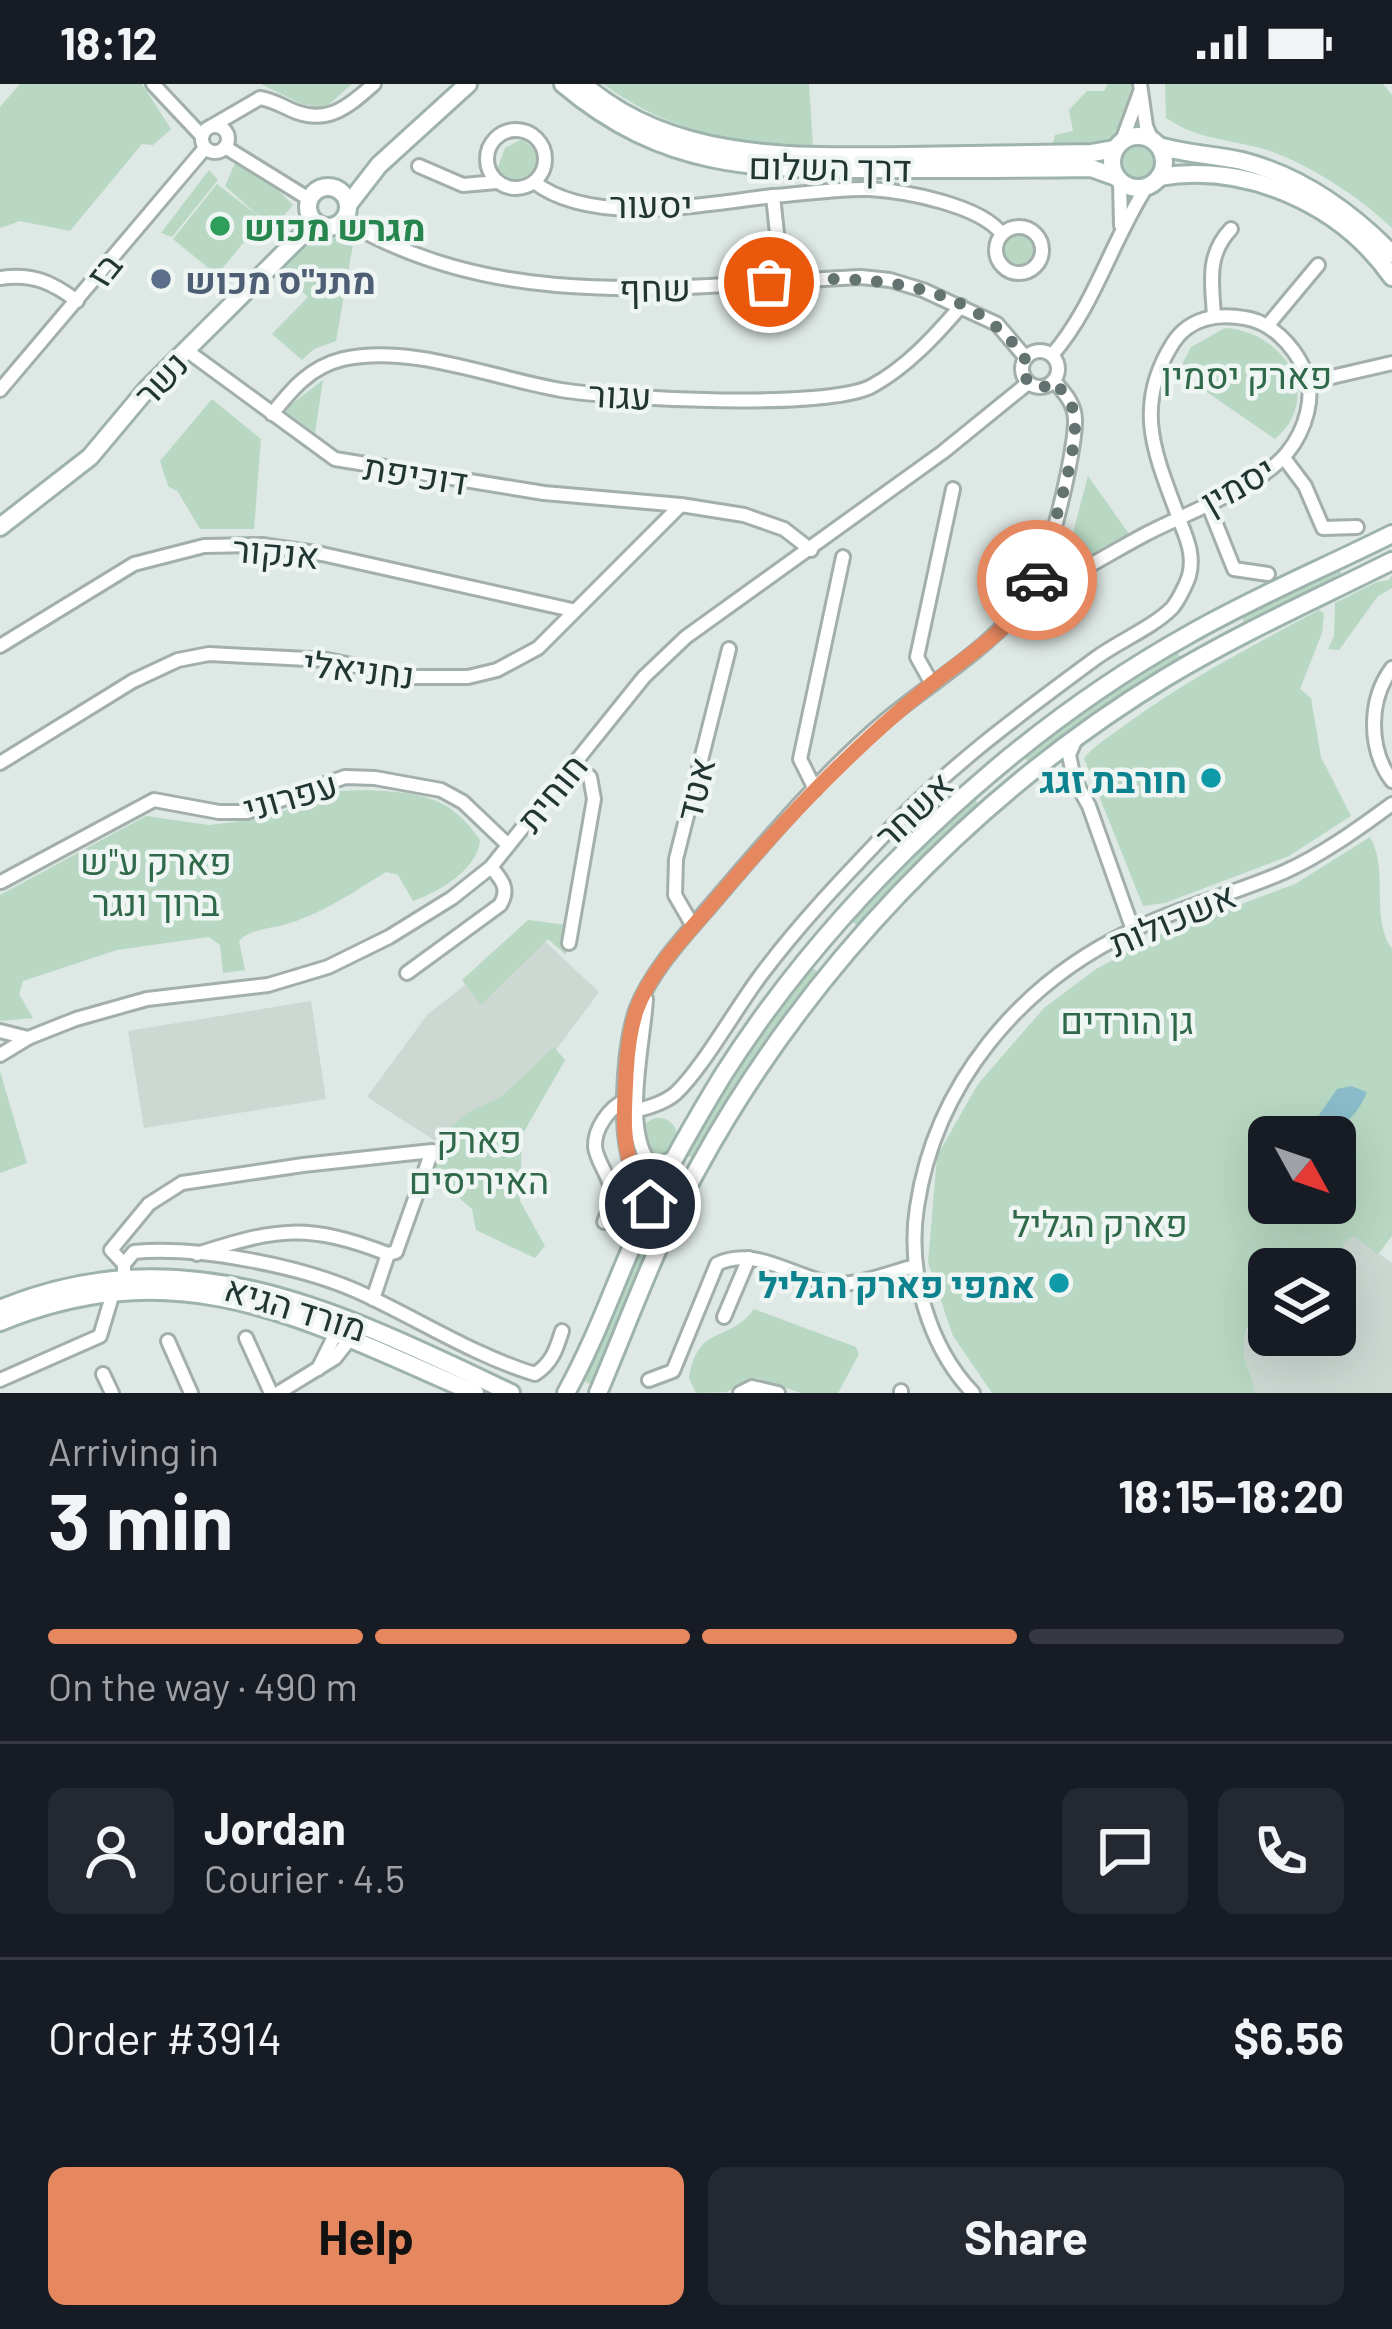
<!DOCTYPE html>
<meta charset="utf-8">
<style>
body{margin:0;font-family:Barlow,Heebo,sans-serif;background:#242831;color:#f1f3f6;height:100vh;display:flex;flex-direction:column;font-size:45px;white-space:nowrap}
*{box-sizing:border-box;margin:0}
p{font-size:39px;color:#9ea1a6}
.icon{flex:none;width:66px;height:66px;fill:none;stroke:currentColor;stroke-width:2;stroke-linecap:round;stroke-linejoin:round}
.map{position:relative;height:1309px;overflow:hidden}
.panel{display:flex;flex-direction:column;background:#171b24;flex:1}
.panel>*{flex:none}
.needle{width:78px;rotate:130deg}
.fabs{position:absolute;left:1248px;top:1032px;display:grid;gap:24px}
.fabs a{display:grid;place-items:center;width:108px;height:108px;border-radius:18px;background:#171b24;box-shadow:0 12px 48px #0002;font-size:60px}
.pin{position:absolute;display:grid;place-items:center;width:102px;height:102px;color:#fff;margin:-51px;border:6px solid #fff;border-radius:50%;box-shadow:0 3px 12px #0007}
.courier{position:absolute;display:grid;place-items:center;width:120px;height:120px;margin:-60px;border:9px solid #e58860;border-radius:50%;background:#fff;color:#222;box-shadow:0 3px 15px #0007}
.head em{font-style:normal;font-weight:700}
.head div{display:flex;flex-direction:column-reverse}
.head{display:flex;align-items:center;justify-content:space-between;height:204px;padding:0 48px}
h1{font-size:78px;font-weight:700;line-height:90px}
.bar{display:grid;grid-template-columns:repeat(4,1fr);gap:18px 12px;align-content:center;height:144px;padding:0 48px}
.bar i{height:15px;border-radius:9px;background:#363941}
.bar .on{background:#e58860}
.bar p{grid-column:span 4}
.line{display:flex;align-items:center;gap:30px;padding:0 48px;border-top:3px solid #363941}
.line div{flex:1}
.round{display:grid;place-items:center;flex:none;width:126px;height:126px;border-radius:18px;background:#242831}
.cta{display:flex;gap:24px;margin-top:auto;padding:24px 48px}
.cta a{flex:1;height:138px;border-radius:18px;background:#e58860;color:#111;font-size:48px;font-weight:700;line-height:138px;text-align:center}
.cta a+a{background:#242831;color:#f1f3f6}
.status{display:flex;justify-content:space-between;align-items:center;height:84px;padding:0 60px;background:#171b24;direction:ltr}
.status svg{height:33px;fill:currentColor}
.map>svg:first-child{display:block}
.built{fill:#cdd8d3}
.green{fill:#b8d8c3;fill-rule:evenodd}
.water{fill:#8abcc9}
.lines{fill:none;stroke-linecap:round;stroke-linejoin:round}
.street-casing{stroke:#a2afab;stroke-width:18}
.secondary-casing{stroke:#9eb3ad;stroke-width:22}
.street{stroke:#fff;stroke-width:12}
.secondary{stroke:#fff;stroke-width:16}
.done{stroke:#637470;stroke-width:12;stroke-dasharray:0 21.6}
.route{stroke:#e58860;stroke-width:15}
.leisure-dot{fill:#2e9e5b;stroke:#eef5f2;stroke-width:4.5}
.service-dot{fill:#5c6f8a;stroke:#eef5f2;stroke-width:4.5}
.culture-dot{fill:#0f9aa8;stroke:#eef5f2;stroke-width:4.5}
.labels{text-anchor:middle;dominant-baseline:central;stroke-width:9;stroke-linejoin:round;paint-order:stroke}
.street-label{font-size:36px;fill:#213632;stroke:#eef5f2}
.leisure-label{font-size:36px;font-weight:bold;fill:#27864d;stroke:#eef5f2;text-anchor:start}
.service-label{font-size:36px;font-weight:bold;fill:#4e5e75;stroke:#eef5f2;text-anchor:start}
.park-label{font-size:36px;fill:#2f6949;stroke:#eef5f2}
.culture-label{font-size:36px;font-weight:bold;fill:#0d838f;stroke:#eef5f2;text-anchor:end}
</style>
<div class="status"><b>18:12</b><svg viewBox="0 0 49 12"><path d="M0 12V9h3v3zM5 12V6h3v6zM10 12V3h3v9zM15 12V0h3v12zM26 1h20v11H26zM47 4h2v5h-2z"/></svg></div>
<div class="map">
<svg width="1392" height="1309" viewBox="0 0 1392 1309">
<rect width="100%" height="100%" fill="#dee8e4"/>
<g class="built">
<path d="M534 847 599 908 504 1036 443 1062 367 1013 427 931Z"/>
<path d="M311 917 326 1015 144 1044 128 947Z"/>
<path d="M1354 1152 1392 1179V1309H1255L1243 1266 1244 1253 1269 1208V1251H1335V1185H1300Z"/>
</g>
<g class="green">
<path d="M20 0H142L171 45 153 61 142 60 70 147 20 137 0 144V23Z"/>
<path d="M261 0H352L325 24 301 20Z"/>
<path d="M603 0H809L813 62C732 60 670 48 603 0Z"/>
<path d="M1108 0H1132L1127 32 1109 59 1073 65 1052 63 1055 51 1073 47 1069 26 1087 7H1104Z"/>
<path d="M1165 0H1383L1392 11V144C1359 113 1315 84 1273 68 1233 54 1204 59 1166 34Z"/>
<path d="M522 55 539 69C537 86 532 95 515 101L497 86 505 64Z"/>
<circle cx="1140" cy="78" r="19"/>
<path d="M236 77 276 104 293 121 268 151 261 137 217 191 173 155 217 100 262 135 225 102Z"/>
<path d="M209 86 218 96 172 153 161 149Z"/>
<circle cx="1019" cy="165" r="19"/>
<path d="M348 148 355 149 336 257 314 265 302 276 272 250 308 213 279 186 308 158 331 155Z"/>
<path d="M1225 244C1282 247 1326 311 1275 355L1178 288 1191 263Z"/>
<path d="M323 296 315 349 284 326Z"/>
<path d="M212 315 261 355 254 445H200L178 408 168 402 160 377Z"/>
<path d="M1088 392 1129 450 1068 490 1066 474Z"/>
<path d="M1339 484 1343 494 1247 543 1240 531Z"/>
<path d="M1392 491V504L1378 512 1339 566 1328 565 1334 552 1335 519 1377 498 1389 496Z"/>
<path d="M1319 526 1324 529 1322 549 1300 605 1311 614 1321 673 1351 732 1289 772 1165 819 1143 822 1084 674C1096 660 1113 650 1128 639 1188 595 1256 560 1319 526Z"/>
<path d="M1175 566 1183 577 1032 682 1024 673 1082 628Z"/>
<path d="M367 706C418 709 449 710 480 756 478 785 439 808 413 817L398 791 386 788C353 808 321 831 283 841 267 845 251 845 239 857L245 886 223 889 220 861 209 853 117 866 23 897 19 910 33 934 0 937V811L146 732 209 741 266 734 334 707Z"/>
<path d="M974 715 982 723 860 844 849 835Z"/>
<path d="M1370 753C1390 789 1369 832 1392 865V1152L1378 1170 1354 1152 1342 1160 1351 1176 1335 1186 1309 1185 1307 1181 1269 1185C1269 1221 1245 1233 1244 1260 1242 1278 1254 1293 1255 1309H992L953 1252 928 1179 937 1072 978 1000 1044 924 1096 885 1164 849 1295 800ZM1269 1053H1335V1119H1269Z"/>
<path d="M528 836 568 841 566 871 548 855 481 921 462 896Z"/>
<path d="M810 882 822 891 695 1076 685 1070 739 980Z"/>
<path d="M554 963 565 976 522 1051 520 1117 545 1162 535 1174 476 1146 472 1125 433 1092 442 1050 469 1028 501 1013Z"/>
<path d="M0 987 27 1079 0 1089Z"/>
<circle cx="659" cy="1052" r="18"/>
<path d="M664 1116 666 1124 595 1302 581 1296Z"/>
<path d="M754 1225 856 1263 859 1270 838 1309H801L757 1294 726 1308 696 1309 689 1294C698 1239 728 1260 754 1225Z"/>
</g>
<path class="water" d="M1351 1002 1367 1008C1359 1027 1347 1042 1327 1048L1319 1031 1337 1005Z"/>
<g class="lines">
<g class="street-casing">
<g id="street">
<path d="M153 0 202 52"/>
<path d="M1140 0 1146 42 1152 56"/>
<circle cx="215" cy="55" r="13"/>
<path d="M212 42 260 14C273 16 284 23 296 28 330 40 350 21 374 0"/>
<circle cx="516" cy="75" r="29"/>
<path d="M1122 57 1140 8"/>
<path d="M225 63 309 115"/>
<path d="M419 82 463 101 497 98"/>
<path d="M1120 97 1121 141"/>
<path d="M534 98C592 143 705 120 773 112"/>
<path d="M344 136C502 232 686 201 861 193L890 196 923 206 997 240 1026 274"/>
<circle cx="1019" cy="166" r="23"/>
<path d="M0 194C32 189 52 198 77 217"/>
<path d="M782 197 773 112C804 110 838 104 869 105 905 107 980 121 1002 150"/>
<path d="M1214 232C1212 199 1206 171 1231 145"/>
<path d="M1268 241 1318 181"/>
<path d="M186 266 335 375 544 409 681 421 744 431 784 445 811 466"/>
<circle cx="1040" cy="285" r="18"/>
<path d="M1052 271C1094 223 1112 156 1147 102"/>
<path d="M1310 298 1392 279"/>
<path d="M0 306 205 64"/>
<path d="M272 330C292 305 310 283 343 275 412 260 492 294 561 306 617 315 827 326 872 302 907 283 936 251 961 222"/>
<path d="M1284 374 1305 402 1323 444 1357 443"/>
<path d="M1208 420 1234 485 1268 490"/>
<path d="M0 562 134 480 204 462 262 461 322 470 572 526"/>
<path d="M1392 584C1368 616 1368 665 1392 697"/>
<path d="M932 600 917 573 953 405"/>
<path d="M1075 657 1069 671 1074 695 1089 722 1133 846"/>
<path d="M0 679 133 597 178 576 209 570 327 576 410 593H468L497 586 538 564 681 421"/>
<path d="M815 705 800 675 843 473"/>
<path d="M1 798 154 716 219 728H247L345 693 375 694 441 706 463 718 508 761"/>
<path d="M693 842 675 811 676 775 729 565"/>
<path d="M569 859 594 715 590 693 574 681"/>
<path d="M407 889 500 821C510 805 502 796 491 783"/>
<path d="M646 915C644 957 620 1053 654 1083L673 1074"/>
<path d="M0 947 28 954"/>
<path d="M0 971 28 954 76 935 147 915 268 901 328 883 389 853 452 814 491 783 644 593 686 553 943 368 1028 299"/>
<path d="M626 1027C641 1027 665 1019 676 1009 704 982 736 924 761 891 799 840 843 794 887 748 949 682 1023 628 1096 574 1119 557 1152 544 1172 524 1178 517 1186 501 1189 492 1194 473 1188 457 1181 440 1157 374 1131 325 1173 259 1189 234 1217 229 1245 234 1271 238 1293 261 1304 285 1317 311 1305 347 1287 369 1261 402 1184 430 1146 450 1108 470 1074 493 1034 508"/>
<path d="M650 1117C649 1101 635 1092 630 1077 619 1042 624 959 637 924 652 886 685 851 711 821 766 757 822 690 886 636 934 596 994 562 1030 511 1047 488 1076 366 1075 336 1075 320 1064 308 1054 297"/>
<path d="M604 1138C608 1128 613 1121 612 1110 611 1093 597 1079 595 1063 594 1044 610 1023 626 1016"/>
<path d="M197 1170C277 1144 308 1139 388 1170L373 1215"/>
<path d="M124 1180 111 1166 149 1120 182 1099 303 1081 432 1067 396 1168 388 1170"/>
<path d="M124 1195V1180L134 1168C198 1162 301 1182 359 1208 418 1235 473 1271 535 1290 552 1279 556 1266 562 1247"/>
<path d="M724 1233 749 1174"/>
<path d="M246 1254 271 1309"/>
<path d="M168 1257 191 1309"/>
<path d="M318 1285 336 1249"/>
<path d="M103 1290 112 1309"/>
<path d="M0 1296 100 1252 113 1209"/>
<path d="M649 1296 673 1287 717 1180C754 1162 792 1192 829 1199 853 1204 891 1188 915 1182"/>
<path d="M278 1309 335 1274 350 1255"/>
<path d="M740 1309 752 1303 778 1309"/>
<path d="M901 1309V1307"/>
<path d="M973 1309C928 1262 907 1187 917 1123 935 1001 1019 900 1131 847 1179 823 1234 810 1284 788 1322 771 1358 745 1392 720"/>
</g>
</g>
<g class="secondary-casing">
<g id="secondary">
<path d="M563 0C668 89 765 85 895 85 960 85 1025 85 1091 84L1116 93"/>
<path d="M583 0C672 78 796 73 907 72 969 71 1030 70 1092 69L1115 65"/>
<circle cx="1138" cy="78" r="26"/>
<path d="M1159 62C1186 70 1214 71 1242 77 1301 92 1350 127 1392 170"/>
<path d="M1159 93C1246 78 1341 120 1392 193"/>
<circle cx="328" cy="123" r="20"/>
<path d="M348 121 379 81 468 0"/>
<path d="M0 443 90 373 147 305 315 138"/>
<path d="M0 1225C186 1148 344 1230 511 1309"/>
<path d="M0 1238C183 1163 310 1238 475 1309"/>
<path d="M566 1309C600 1248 621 1181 652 1118 673 1075 698 1032 723 991 833 818 1009 651 1188 551 1254 513 1324 484 1392 450"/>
<path d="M598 1309C630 1234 658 1155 698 1084 806 887 973 711 1165 594 1238 550 1316 515 1392 477"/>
</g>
</g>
<use href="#street" class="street"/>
<use href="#secondary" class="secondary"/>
</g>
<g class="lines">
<path class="done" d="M769 198C859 190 968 193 1025 274L1022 284 1028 299 1044 303 1054 297C1062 307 1071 316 1074 329 1081 364 1048 459 1037 496"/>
<path class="route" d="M650 1120C650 1103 637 1096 631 1080 621 1054 625 1018 626 990 627 970 630 945 636 927 648 892 680 857 704 830 773 748 845 670 928 603 961 576 1025 537 1037 496"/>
</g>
<circle class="leisure-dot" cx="220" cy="142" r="12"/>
<circle class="service-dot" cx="161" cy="195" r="12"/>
<g class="culture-dot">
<circle cx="1211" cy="694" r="12"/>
<circle cx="1059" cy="1199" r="12"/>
</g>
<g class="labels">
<g class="street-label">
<text transform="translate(830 82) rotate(1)">דרך השלום</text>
<text x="651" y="119">יסעור</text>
<text transform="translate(103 185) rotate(-51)">בז</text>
<text transform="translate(655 203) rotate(-1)">שחף</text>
<text transform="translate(160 294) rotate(-47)">נשר</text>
<text transform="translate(620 310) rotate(3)">עגור</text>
<text transform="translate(416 389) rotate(9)">דוכיפת</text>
<text transform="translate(1237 400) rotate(-30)">יסמין</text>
<text transform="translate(276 467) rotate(5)">אנקור</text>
<text transform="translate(359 584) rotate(7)">נחניאלי</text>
<text transform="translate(694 705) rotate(-76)">אטד</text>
<text transform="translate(551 708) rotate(-51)">חוחית</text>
<text transform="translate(290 711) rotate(-16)">עפרוני</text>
<text transform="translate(913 725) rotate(-44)">אשחר</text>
<text transform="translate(1172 834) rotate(-23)">אשכולות</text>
<text transform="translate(296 1223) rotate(17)">מורד הגיא</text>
</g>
<g class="leisure-label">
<text x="244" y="142">מגרש מכוש</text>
</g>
<g class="service-label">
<text x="185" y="195">מתנ"ס מכוש</text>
</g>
<g class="park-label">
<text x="1247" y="290">פארק יסמין</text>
<text x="156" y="776">פארק ע"ש<tspan x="156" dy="41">ברוך ונגר</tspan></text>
<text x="1127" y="935">גן הורדים</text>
<text x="479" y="1054">פארק<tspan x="479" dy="41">האיריסים</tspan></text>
<text x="1100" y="1138">פארק הגליל</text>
</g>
<g class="culture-label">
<text x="1187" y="694">חורבת זגג</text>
<text x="1035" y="1199">אמפי פארק הגליל</text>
</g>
</g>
</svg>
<div class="fabs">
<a><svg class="needle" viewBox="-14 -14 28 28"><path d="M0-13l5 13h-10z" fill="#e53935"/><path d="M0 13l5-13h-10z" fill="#9ea1a6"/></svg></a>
<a><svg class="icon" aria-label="layers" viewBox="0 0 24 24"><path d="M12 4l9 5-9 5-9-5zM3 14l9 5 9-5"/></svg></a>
</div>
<div class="pin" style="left:769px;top:198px;background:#ea580c"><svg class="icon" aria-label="bag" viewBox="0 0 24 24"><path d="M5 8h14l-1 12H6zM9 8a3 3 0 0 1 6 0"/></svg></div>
<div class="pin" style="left:650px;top:1120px;background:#1f2937"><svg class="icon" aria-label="home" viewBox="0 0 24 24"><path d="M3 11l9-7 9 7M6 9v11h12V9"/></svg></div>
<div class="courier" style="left:1037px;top:496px"><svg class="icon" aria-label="car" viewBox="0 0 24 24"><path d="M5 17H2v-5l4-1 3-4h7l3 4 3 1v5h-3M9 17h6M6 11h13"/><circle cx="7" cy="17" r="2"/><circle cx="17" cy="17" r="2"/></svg></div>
</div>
<section class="panel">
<div class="head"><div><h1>3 min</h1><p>Arriving in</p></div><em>18:15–18:20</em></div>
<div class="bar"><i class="on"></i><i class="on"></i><i class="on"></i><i></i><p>On the way · 490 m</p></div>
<div class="line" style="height:216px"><a class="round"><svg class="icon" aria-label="person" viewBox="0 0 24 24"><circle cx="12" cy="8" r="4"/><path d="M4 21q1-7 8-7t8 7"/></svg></a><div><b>Jordan</b><p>Courier · 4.5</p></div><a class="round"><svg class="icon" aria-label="chat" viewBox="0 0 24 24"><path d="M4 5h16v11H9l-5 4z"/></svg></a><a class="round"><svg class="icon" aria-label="phone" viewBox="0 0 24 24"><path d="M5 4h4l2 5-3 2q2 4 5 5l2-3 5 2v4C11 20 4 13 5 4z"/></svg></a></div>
<div class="line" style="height:156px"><div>Order #3914</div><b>$6.56</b></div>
<div class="cta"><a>Help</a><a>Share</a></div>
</section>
